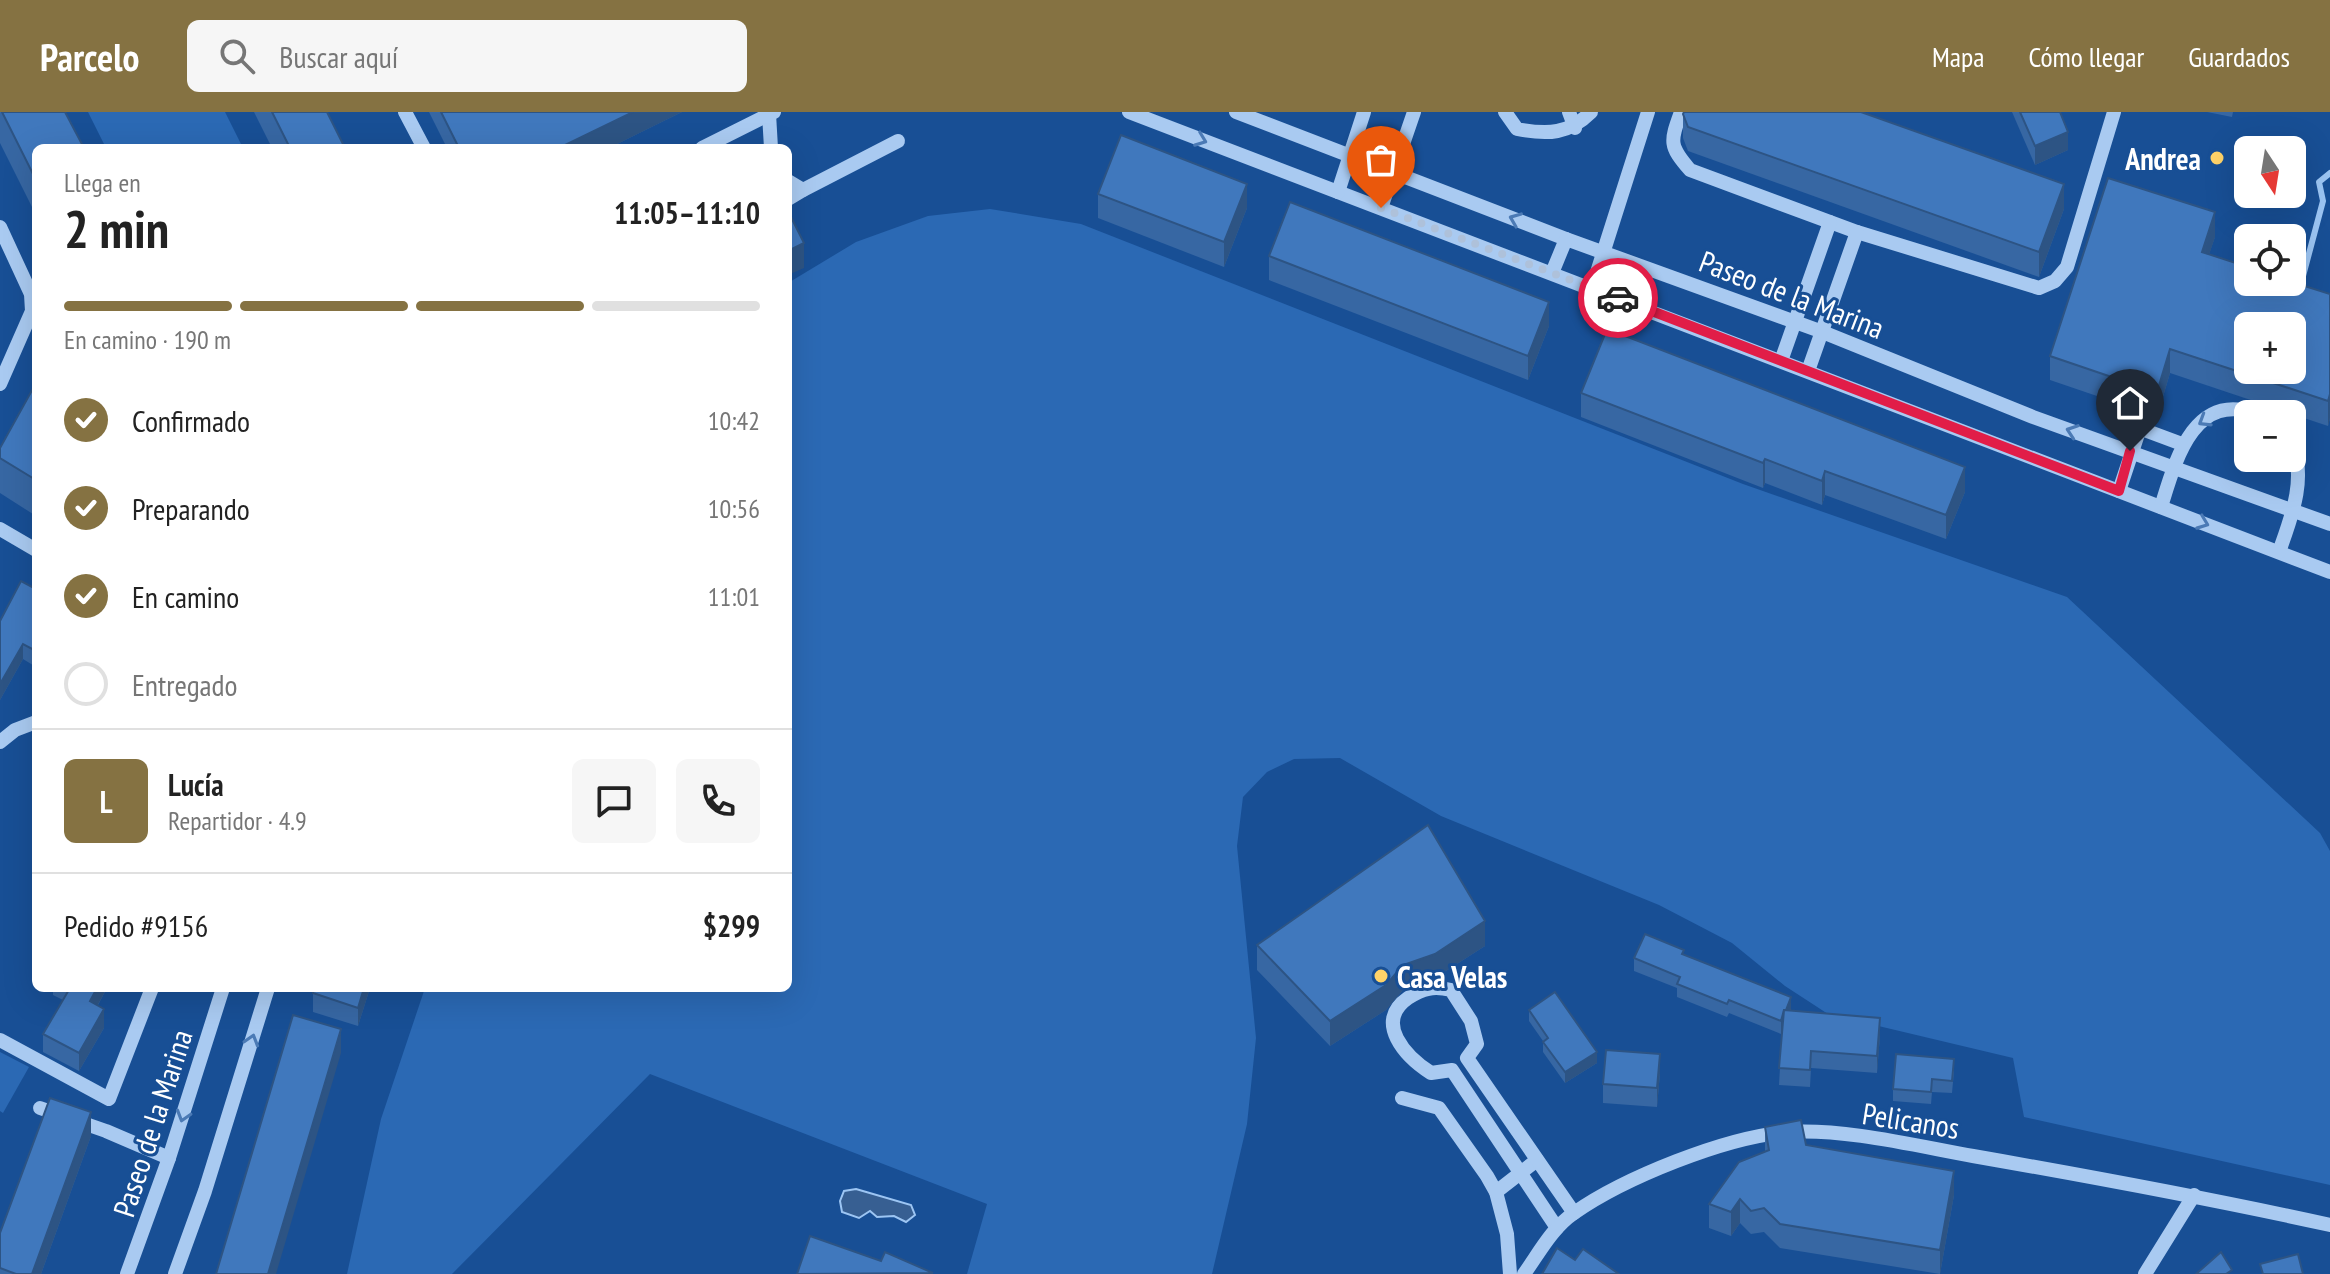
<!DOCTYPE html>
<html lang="es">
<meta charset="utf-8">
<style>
body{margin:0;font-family:"PT Sans Narrow",sans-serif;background:#f6f6f6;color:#222;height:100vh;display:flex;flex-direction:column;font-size:30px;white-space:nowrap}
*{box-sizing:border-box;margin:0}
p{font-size:26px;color:#767676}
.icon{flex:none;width:44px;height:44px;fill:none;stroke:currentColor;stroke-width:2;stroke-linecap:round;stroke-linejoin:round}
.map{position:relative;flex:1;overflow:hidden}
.side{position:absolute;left:32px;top:32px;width:760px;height:848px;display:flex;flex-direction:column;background:#fff;border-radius:12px;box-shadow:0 8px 32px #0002}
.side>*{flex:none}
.needle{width:52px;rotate:168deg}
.buttons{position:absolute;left:2234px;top:24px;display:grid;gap:16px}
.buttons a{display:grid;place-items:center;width:72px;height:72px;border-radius:12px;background:#fff;box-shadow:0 8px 32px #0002;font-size:40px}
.pin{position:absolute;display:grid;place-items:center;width:68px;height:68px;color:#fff;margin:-82px -34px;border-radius:50% 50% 50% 0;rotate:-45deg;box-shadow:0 0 8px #0007}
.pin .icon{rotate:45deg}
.courier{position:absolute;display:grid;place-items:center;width:80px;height:80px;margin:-40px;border:6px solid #e11d48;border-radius:50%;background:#fff;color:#222;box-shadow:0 2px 10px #0007}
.head em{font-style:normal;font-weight:700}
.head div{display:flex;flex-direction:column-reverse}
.head{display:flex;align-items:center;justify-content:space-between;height:136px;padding:0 32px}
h1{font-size:52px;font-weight:700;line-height:60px}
.bar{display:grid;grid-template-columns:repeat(4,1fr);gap:12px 8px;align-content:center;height:96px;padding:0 32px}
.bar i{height:10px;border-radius:6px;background:#e0e0e0}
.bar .selected{background:#857242}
.bar p{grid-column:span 4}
.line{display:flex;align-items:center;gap:20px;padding:0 32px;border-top:2px solid #e0e0e0}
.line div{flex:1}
.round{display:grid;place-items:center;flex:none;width:84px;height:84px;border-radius:12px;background:#f6f6f6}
ol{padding:0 32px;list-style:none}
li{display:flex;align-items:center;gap:24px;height:88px}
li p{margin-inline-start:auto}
li .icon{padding:8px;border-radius:50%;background:#857242;color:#fff;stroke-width:4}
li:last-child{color:#767676}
li i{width:44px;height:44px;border:4px solid #e0e0e0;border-radius:50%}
header{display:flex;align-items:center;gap:48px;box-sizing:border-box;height:112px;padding:0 40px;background:#857242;color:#fff}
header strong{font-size:38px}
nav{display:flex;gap:44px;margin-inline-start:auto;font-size:28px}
.search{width:560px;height:72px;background:#f6f6f6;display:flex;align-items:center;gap:20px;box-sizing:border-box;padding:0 28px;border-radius:12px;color:#767676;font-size:30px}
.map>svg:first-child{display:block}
.green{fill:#2b69b4}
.water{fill:#375f92;stroke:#9cc5f3;stroke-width:2}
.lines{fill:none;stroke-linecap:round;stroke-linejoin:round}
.stream{stroke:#9cc5f3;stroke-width:6}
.minor{stroke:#a9caf1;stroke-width:14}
.wall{fill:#3767a3}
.shaded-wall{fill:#2d5484}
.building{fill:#4078bd;stroke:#2d5484;stroke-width:2;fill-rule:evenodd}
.oneway{stroke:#4b7ab5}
.done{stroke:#aec1da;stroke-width:8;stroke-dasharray:0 14.4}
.route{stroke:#e11d48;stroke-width:10}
.poi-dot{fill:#ffd369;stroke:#184f95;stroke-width:3}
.labels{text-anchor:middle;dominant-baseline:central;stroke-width:6;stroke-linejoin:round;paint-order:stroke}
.poi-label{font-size:30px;font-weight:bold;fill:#fff;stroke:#184f95;text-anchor:end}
.street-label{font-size:30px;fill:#fff;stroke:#184f95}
</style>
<header>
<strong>Parcelo</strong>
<div class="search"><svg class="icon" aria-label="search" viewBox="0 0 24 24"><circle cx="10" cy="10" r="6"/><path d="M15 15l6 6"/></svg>Buscar aquí</div>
<nav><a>Mapa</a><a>Cómo llegar</a><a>Guardados</a></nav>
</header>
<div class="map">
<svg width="2330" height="1162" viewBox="0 0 2330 1162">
<rect width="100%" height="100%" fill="#184f95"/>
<g class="green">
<path d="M88 0H225L243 36H106Z"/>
<path d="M990 97 1081 112 1743 372 2067 485 2320 721 2330 739V1073L2024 1005 2013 946 1828 902 1785 874 1732 831 1659 793 1441 704 1340 646 1294 647 1267 660 1243 685 1237 734 1256 926 1247 1012 1212 1162H967L987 1092 650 962 452 1162H347L381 1007 425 876H788V171L856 130 928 104Z"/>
<path d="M0 940 29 955 3 1001 0 999Z"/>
</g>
<path class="water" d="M856 1077 911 1093 915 1103 906 1110 894 1104 877 1105 870 1099 859 1106 842 1100 840 1089 844 1079Z"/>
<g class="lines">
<path class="stream" d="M2299 179 2323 89 2319 70 2330 61"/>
<g class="minor">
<path d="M405 0 424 36"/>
<path d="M1129 0 2330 460"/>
<path d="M1236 0 1566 127 1820 219 2033 305 2330 412"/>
<path d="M1505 0 1517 17C1548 23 1569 22 1591 0"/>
<path d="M1569 0 1575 16"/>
<path d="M1681 0C1670 30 1669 34 1690 58L1857 120 2039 176 2055 169 2067 155 2114 0"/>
<path d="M769 2 771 36"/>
<path d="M702 36 774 0"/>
<path d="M788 69 803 78 788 87"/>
<path d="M803 78 898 29"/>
<path d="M1338 80 1364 0"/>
<path d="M1381 96 1414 0"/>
<path d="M0 115 31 182 32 199 0 272"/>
<path d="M1552 161 1566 127"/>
<path d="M1592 176 1648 0"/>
<path d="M1781 249 1830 110"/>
<path d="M1808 259 1857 120"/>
<path d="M2139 316 2182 332"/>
<path d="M2119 379 2143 307"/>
<path d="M2161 395C2175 350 2193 278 2257 302"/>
<path d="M0 417 36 438"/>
<path d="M2279 440C2291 406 2307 367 2292 331"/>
<path d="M0 630 15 618 36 610"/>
<path d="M0 928 109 987 152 876"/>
<path d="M1402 986 1439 996 1487 1064 1496 1080 1507 1122 1510 1162"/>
<path d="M40 996 106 1019 169 1046"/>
<path d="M1496 1080 1537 1048"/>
<path d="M1557 1116 1452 958 1431 961C1406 945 1373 910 1408 886 1423 876 1434 874 1451 878L1471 909 1477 932 1467 946 1574 1101"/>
<path d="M127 1162 169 1046 223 876"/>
<path d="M175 1162 205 1079 268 876"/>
<path d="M1524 1162C1539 1141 1552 1116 1574 1101 1624 1066 1725 1025 1787 1020 1844 1016 1917 1034 1973 1044 2093 1065 2212 1087 2330 1113"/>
<path d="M2145 1162 2194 1083"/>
</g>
</g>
<g class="wall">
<path d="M0 0H65L36 36V103L0 31Z"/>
<path d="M254 0H327L345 36H272Z"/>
<path d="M429 0H682L609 36H447Z"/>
<path d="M2012 0H2060L2068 38 2035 53Z"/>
<path d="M2207 0H2233L2232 5Z"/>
<path d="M1683 2 2064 97 2039 165 1688 39 1683 26Z"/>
<path d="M1098 82 1247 96 1224 155 1098 106Z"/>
<path d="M2215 125 2209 142 2330 182V306L2328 314 2170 261 2157 305 2145 297 2138 298 2050 268V244Z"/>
<path d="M1269 144 1549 214 1528 268 1269 168Z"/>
<path d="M36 271V404L0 381V346Z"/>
<path d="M1581 281 1965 380 1946 427 1825 383 1822 393 1765 371 1763 376 1581 305Z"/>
<path d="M36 477V555L23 547 0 588V509Z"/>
<path d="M1257 833 1485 834 1435 866 1403 878 1386 898 1330 934 1257 858Z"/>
<path d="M1684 843 1791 897V898L1880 923 1877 961 1811 956 1810 975 1779 973 1782 919 1781 922 1729 901 1727 905 1677 885V876L1634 859V846Z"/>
<path d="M53 876H107L98 893 104 916 79 959 43 940V922L63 888 53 883Z"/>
<path d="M370 876 358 914 313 900V881Z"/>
<path d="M1529 898 1597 951 1565 971 1543 940V929L1529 909Z"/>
<path d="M1954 959 1952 981 1932 980 1931 992 1893 989V977Z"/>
<path d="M1660 961 1657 995 1603 991V972Z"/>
<path d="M1765 1015 1806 1033 1954 1083 1940 1162 1780 1136 1764 1120 1751 1122 1740 1111 1731 1124 1709 1116V1092L1765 1039Z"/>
<path d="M91 1024 41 1162H0V1121Z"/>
</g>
<g class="shaded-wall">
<path d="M633 0H682L609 36H559Z"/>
<path d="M2068 20V38L2035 53V34Z"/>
<path d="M1247 72V96L1224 155V130Z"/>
<path d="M2064 72V97L2039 165V140Z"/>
<path d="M2215 100V125L2202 164V140Z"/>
<path d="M804 131V156L788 163V139Z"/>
<path d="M1549 190V214L1528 268V244Z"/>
<path d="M2170 237V261L2157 305V280Z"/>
<path d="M2330 282V306L2328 314V289Z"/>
<path d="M1765 347V371L1763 376V351Z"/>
<path d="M1965 355V380L1946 427V403Z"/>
<path d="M1825 359V383L1822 393V369Z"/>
<path d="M23 532V547L0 588V572Z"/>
<path d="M1485 809V834L1435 866 1403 878 1386 898 1330 934V909L1403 853Z"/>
<path d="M97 876H107L90 907V889Z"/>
<path d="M364 876H370L358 914V896Z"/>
<path d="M1791 885V897L1781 922V909Z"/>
<path d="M104 897V916L79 959V941Z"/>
<path d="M1880 906V923L1877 961V944Z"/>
<path d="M341 917V941L276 1162H268Z"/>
<path d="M1597 940V951L1565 971V960Z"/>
<path d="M1660 942V961L1657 995V976Z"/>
<path d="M91 1000V1024L41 1162H32Z"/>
<path d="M1954 1059V1083L1940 1162V1138Z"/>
<path d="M1740 1087V1111L1731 1124V1100Z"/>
</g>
<g class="building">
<path d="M2 0H65L84 36H36V68Z"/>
<path d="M272 0H327L345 36H290Z"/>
<path d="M441 0H633L559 36H459Z"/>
<path d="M1684 0H1861L2064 72 2039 140 1688 15 1683 2Z"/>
<path d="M2020 0H2060L2068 20 2035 34Z"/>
<path d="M1121 23 1247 72 1224 130 1098 82Z"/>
<path d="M2108 66 2215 100 2202 140 2248 155V170H2292L2330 182V282L2328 289 2170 237 2157 280 2145 273 2138 274 2050 244ZM2248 214H2292V258H2248Z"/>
<path d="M1290 90 1549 190 1528 244 1269 144Z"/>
<path d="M788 99 804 131 788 139Z"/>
<path d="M1607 217 1965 355 1946 403 1825 359 1822 369 1765 347 1763 351 1581 281Z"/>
<path d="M36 271V368L0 346V336Z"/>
<path d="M21 469 36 477V539L23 532 0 572V509Z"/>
<path d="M1428 713 1485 809 1435 842 1403 853 1386 873 1330 909 1257 833Z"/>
<path d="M1645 822 1684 838 1682 842 1791 885 1786 898H1784L1781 909 1729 888 1727 892 1677 872 1680 865 1634 846Z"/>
<path d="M70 876H97L90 889 104 897 79 941 43 922Z"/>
<path d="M314 876H364L358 896 313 881Z"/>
<path d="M1555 880 1597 940 1565 960 1543 930 1548 926 1529 898Z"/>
<path d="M1784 898 1880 906 1877 944 1811 939 1810 958 1779 956Z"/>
<path d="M293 903 341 917 268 1162H216Z"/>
<path d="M1606 938 1660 942 1657 976 1603 972Z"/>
<path d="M1896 942 1954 947 1952 969 1932 967 1931 980 1893 977Z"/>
<path d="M50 986 91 1000 32 1162H16L0 1156V1121Z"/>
<path d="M1801 1008 1806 1033 1954 1059 1940 1138 1780 1112 1764 1096 1751 1099 1740 1087 1731 1100 1709 1092 1739 1050 1769 1038 1765 1015Z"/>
<path d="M810 1124 881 1149 885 1140 933 1161 797 1162Z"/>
<path d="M1557 1136 1575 1148 1583 1137 1619 1162H1542Z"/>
<path d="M2221 1140 2232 1158 2226 1162H2196Z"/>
<path d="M2298 1142 2303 1162H2263L2260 1152Z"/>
</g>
<defs><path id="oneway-chevron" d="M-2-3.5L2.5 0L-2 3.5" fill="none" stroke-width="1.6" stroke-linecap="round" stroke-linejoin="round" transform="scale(2)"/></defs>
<g class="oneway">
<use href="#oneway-chevron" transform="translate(1201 28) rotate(21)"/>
<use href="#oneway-chevron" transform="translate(1515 107) rotate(-158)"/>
<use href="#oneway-chevron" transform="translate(2204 309) rotate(148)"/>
<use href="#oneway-chevron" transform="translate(2072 319) rotate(-161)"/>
<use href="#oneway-chevron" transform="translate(2203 411) rotate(21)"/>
<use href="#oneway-chevron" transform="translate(252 928) rotate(-73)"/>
<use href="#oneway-chevron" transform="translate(183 1004) rotate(107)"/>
</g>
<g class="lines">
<path class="done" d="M1381 96 1618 186"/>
<path class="route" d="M1618 186 2119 379 2130 339"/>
</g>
<g class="poi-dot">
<circle cx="2217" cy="46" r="8"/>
<circle cx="1381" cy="864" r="8"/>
</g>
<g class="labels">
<g class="poi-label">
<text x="2201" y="46">Andrea</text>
<text x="1397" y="864" text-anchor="start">Casa Velas</text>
</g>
<g class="street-label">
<text transform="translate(1792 182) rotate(21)">Paseo de la Marina</text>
<text transform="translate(1911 1008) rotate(9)">Pelicanos</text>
<text transform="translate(152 1011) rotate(-72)">Paseo de la Marina</text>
</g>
</g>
</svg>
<div class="buttons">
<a><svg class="needle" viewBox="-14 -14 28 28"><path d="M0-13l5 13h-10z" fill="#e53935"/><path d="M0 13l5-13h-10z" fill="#767676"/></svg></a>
<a><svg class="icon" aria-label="locate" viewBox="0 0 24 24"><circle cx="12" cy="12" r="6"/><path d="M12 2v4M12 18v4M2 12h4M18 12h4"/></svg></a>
<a>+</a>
<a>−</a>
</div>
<div class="pin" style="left:1381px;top:96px;background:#ea580c"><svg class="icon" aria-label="bag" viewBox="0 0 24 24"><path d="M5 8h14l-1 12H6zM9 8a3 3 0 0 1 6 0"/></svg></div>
<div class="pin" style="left:2130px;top:339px;background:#1f2937"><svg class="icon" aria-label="home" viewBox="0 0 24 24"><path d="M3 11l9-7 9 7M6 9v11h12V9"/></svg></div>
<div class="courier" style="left:1618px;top:186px"><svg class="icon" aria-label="car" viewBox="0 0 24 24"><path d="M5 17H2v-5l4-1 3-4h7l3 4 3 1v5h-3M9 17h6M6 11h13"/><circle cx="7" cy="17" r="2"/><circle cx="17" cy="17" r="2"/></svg></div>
<section class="side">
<div class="head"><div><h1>2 min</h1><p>Llega en</p></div><em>11:05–11:10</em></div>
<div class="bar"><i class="selected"></i><i class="selected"></i><i class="selected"></i><i></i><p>En camino · 190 m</p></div>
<ol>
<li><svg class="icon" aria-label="check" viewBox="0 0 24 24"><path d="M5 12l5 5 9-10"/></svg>Confirmado<p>10:42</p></li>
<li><svg class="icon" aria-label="check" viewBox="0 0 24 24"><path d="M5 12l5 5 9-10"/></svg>Preparando<p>10:56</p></li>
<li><svg class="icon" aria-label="check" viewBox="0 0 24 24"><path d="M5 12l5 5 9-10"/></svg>En camino<p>11:01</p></li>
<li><i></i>Entregado</li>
</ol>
<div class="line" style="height:144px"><b class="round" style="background:#857242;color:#fff">L</b><div><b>Lucía</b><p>Repartidor · 4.9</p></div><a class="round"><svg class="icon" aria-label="chat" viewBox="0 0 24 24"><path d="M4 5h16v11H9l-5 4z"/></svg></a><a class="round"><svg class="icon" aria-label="phone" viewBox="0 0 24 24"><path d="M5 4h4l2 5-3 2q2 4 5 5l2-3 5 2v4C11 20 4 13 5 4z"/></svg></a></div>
<div class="line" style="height:104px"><div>Pedido #9156</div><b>$299</b></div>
</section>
</div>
